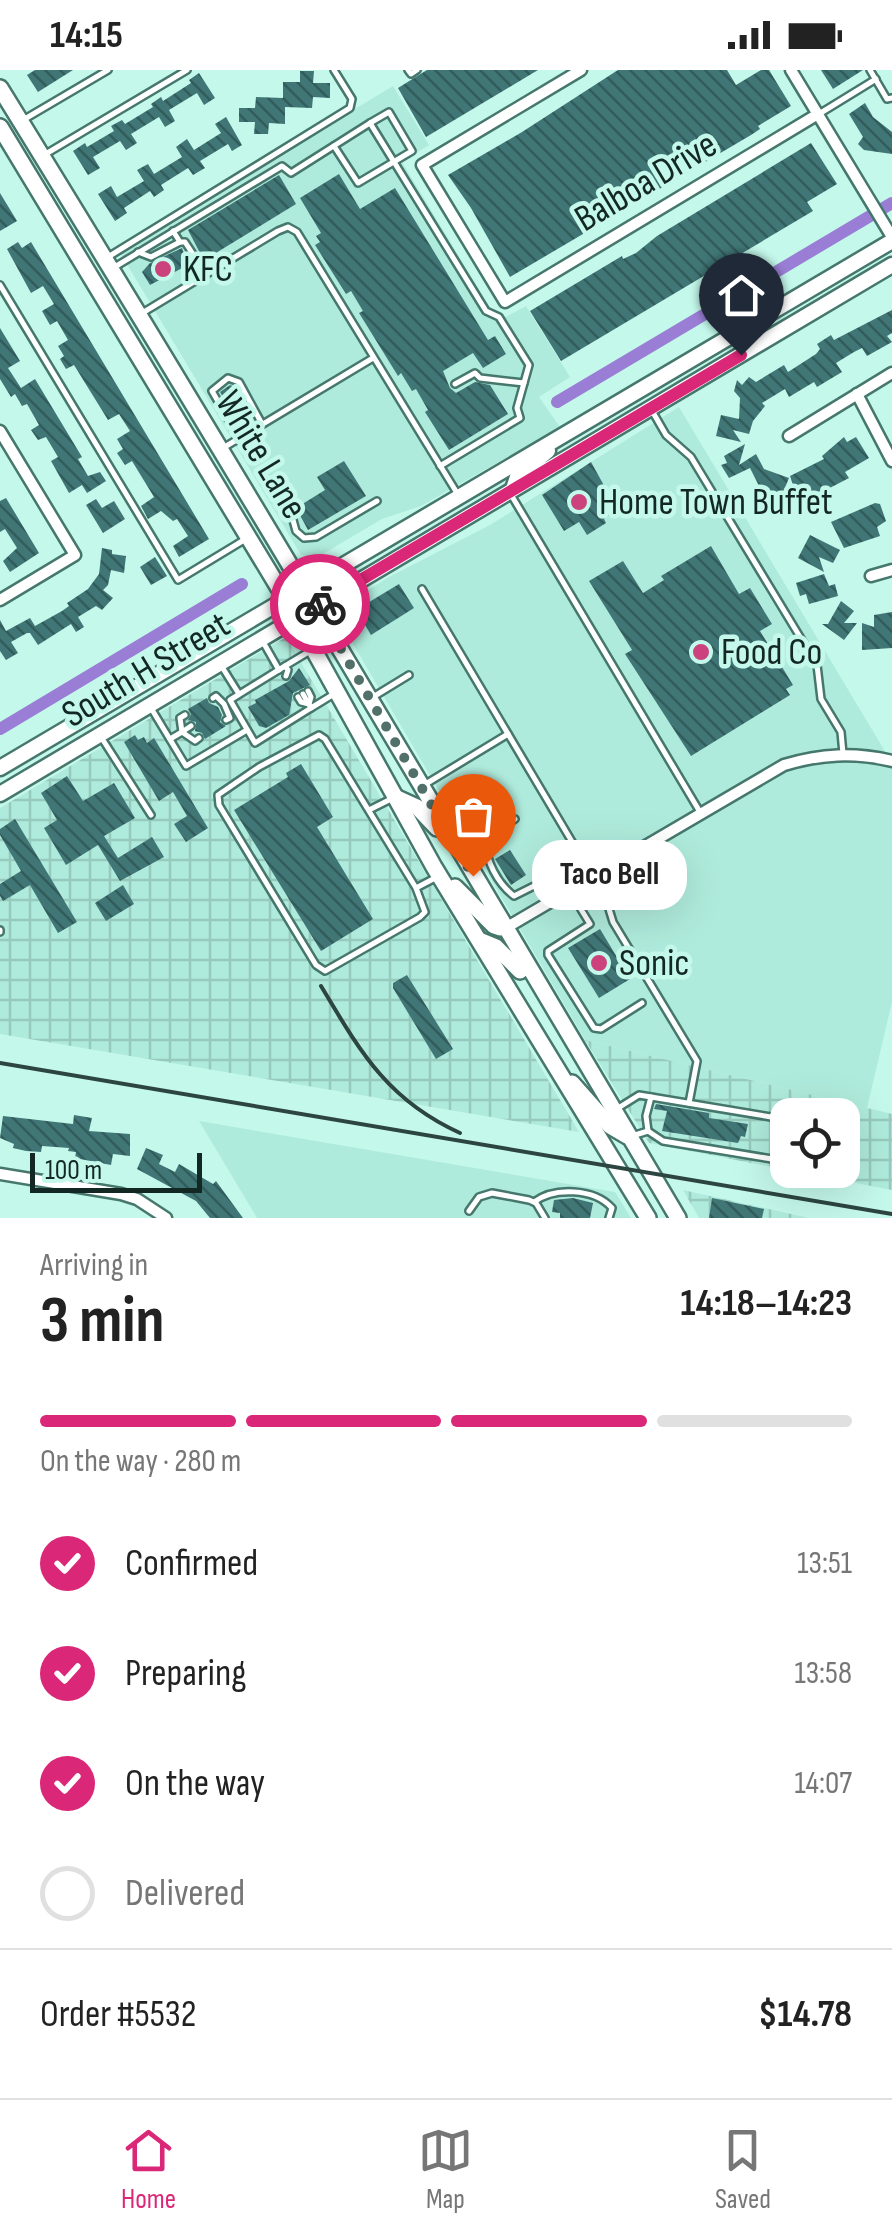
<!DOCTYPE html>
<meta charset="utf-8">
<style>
body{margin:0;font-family:"Sofia Sans Condensed",sans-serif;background:#f2f2f2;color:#222;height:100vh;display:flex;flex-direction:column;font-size:38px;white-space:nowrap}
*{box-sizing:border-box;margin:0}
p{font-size:32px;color:#767676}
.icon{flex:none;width:55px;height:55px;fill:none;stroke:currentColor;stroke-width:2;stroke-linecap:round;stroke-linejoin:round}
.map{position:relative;height:1148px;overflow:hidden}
.panel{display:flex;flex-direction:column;background:#fff;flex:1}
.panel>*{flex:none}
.tools{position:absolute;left:770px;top:1028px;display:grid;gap:20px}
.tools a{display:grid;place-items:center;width:90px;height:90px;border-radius:20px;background:#fff;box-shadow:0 10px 40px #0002;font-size:50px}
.scale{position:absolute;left:30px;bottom:25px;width:172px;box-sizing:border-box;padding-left:10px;border:5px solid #132723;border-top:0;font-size:28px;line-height:35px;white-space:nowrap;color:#132723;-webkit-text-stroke:8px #c4f8eb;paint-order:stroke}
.pin{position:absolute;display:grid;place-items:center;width:85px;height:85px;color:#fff;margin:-102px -42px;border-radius:50% 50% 50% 0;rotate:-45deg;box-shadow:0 0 10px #0007}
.pin .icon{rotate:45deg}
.courier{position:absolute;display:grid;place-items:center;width:100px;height:100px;margin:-50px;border:8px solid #db2777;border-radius:50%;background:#fff;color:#222;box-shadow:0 2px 12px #0007}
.bubble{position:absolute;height:70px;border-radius:30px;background:#fff;box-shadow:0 10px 40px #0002;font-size:32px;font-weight:700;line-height:70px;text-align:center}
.summary em{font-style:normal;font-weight:700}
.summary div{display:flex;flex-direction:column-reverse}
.summary{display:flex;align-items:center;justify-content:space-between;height:170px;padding:0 40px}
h1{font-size:65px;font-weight:700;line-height:75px}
.bar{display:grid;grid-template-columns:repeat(4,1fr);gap:15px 10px;align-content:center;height:120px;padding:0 40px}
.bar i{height:12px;border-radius:8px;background:#e0e0e0}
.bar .current{background:#db2777}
.bar p{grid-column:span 4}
.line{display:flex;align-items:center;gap:25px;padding:0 40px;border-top:2px solid #e0e0e0}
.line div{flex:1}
ol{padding:0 40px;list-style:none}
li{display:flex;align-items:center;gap:30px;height:110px}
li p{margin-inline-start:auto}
li .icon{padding:10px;border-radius:50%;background:#db2777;color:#fff;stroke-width:4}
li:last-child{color:#767676}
li i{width:55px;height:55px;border:5px solid #e0e0e0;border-radius:50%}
.status{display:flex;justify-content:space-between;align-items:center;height:70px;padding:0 50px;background:#fff;direction:ltr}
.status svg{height:28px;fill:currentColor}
.dock{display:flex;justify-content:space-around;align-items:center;height:140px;border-top:2px solid #e0e0e0;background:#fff;font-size:28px;color:#767676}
.dock a{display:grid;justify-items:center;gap:5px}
.dock .current{color:#db2777}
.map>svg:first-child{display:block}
.built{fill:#afebdc}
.industrial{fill:url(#industrial-grid)}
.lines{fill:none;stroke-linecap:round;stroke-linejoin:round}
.canal{stroke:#9a7ed5;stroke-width:12}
.building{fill:url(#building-back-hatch)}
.service-casing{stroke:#46776c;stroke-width:10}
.minor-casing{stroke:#46776c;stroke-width:15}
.tertiary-casing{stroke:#46776c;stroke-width:19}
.secondary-casing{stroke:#46776c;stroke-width:20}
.service{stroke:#fff;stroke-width:5}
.minor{stroke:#fff;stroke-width:10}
.tertiary{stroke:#fff;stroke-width:14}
.secondary{stroke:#fff;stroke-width:15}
.rail{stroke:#2c4540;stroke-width:4}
.done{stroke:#517069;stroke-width:10;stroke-dasharray:0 18}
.route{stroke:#db2777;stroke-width:12}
.poi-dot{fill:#cb427d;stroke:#c4f8eb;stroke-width:4}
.labels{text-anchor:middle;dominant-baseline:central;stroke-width:9;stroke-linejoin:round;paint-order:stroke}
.street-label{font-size:38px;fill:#132723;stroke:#c4f8eb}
.poi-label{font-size:38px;fill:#132723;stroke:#c4f8eb;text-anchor:start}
</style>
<div class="status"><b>14:15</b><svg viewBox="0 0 49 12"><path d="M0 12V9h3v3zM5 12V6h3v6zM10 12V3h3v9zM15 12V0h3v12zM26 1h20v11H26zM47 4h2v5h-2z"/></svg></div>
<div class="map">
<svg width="892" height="1148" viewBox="0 0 892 1148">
<defs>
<pattern id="industrial-grid" width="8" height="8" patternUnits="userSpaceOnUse" patternTransform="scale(2.5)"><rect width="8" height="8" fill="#afebdc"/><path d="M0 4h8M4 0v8" fill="none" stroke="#96cabc"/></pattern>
<pattern id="building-back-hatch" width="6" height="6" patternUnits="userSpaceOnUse" patternTransform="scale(2.5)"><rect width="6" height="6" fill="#417677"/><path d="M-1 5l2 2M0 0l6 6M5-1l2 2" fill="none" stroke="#325c5c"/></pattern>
</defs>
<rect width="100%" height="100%" fill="#c4f8eb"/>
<g class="built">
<path d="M393 16 429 75 402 92 498 251 526 236 570 307 539 327 560 357 421 436 382 449 316 488 301 485 119 181Z"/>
<path d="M679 337 892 693V932L867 1038 585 970 339 550 348 533 387 508 490 455Z"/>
<path d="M199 1051 615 1122 631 1148H257Z"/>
</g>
<g class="industrial">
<path d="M286 567 579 1062 0 964V738Z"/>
<path d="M585 970 892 1044V1120L789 1100H842V1045H788L787 1100 649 1073Z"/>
<path d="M683 1120 809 1148H699Z"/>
</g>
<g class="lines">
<g class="canal">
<path d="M557 332 892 133"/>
<path d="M0 659 242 514"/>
</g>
</g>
<g class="building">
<path d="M35 0H73L38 22 27 5Z"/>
<path d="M427 0H538L426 67 398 18Z"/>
<path d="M618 0H727L736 15 761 0H769L791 36 758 56 760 59 751 65 510 207 471 138 448 105 522 62Z"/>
<path d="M821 0H863L833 19Z"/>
<path d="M300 1H314L313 13H330V28L313 27 312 38 285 37V54L269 53 268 64H254L255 52H239V38H255L256 27 283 28V12H300Z"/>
<path d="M199 3 215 28 204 35 197 23 169 40 175 51 165 57 159 47 131 64 137 73 126 80 120 71 93 87 100 98 88 105 73 81 85 73 87 77 114 61 111 56 122 50 125 54 153 37 151 34 161 27 163 31 191 13 189 10Z"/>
<path d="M865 33 873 47 892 62V84L864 80 858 74 863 67 849 44Z"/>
<path d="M226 47 242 75 232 81 228 74 200 91 205 98 193 105 188 98 161 115 164 120 154 127 150 121 124 138 127 143 115 151 98 124 111 116 117 127 144 111 137 100 148 94 154 104 182 87 176 77 187 69 194 80 221 63 215 54Z"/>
<path d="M811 73 837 114 807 132 813 141 561 291 530 241 622 186 623 189 636 183 657 166Z"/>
<path d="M339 104 360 139 395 118 488 270 495 266 506 284 483 298 473 283 443 301 450 318 456 323 475 312 490 315 508 344 449 380 425 342 428 340 416 319 412 321 401 303 398 306 359 243 363 241 351 221 346 224 315 175 320 172 316 166 321 163 300 128Z"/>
<path d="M279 105 296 134 206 189 201 185 188 160Z"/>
<path d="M0 123 17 151 0 161Z"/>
<path d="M18 172 22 178 31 172 209 469 179 487 173 476 188 466 177 449 173 451 161 441 148 449 141 436 154 427 132 391 125 395 117 383 123 379 117 369 130 361 119 344 108 350 74 295 66 299 60 289 64 286 58 276 68 270 57 251 50 255 42 241 54 234 43 216 31 223 7 179Z"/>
<path d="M182 178 188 195 150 215 142 202 150 193Z"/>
<path d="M892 240V263L887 266 892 272 867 286 862 278 854 282 836 293 842 302 817 317 814 312 789 327 785 319 762 333 765 336 753 351 749 364 733 360 741 372 716 366 721 345 739 349 740 328 734 321 737 310 742 315 749 307 756 312 784 295 788 302 816 284 820 279 817 274 831 265 834 270Z"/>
<path d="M0 258 20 291 8 298 21 318 35 309 82 387 78 389 88 406 100 402 106 411 87 423 82 415 69 423 51 391 58 387 46 367 38 370 31 360 39 355 27 334 22 336 15 324 11 327 0 309Z"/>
<path d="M230 315 235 317 251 346 238 354 220 322Z"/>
<path d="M844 367 847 372 856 367 869 388 845 402 849 408 799 434 790 406 824 389 822 386Z"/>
<path d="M745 374 739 395 756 384 764 399 789 408 777 437 753 427 758 414 750 398 729 408 721 395 727 393 724 386Z"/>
<path d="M344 391 366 426 308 460 296 438 325 420 317 407Z"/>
<path d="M591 392 617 439 604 449 606 453 587 465 579 452 564 461 542 425Z"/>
<path d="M6 428 39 483 10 502 3 491 17 478 5 459 0 462V431Z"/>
<path d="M96 429 102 438 114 431 125 449 103 463 86 435Z"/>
<path d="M875 433 880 434 886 451 877 457 880 466 844 478 831 452Z"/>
<path d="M810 465 840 480 833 493 819 487 824 502 798 488Z"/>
<path d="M711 476 739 524 750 518 772 554 760 561 793 615 786 619 790 625 691 686 625 584 632 580 589 511 623 491 643 523 664 510 661 506Z"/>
<path d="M102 478 112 480V484L126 486 124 503 111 500 108 515 103 520 113 528 102 540 96 536 78 547 84 557 76 562 71 554 38 575 30 563H27L11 572 18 583 6 590 0 581V550L6 561 30 548 35 556 62 541 69 536 67 533 88 519 99 504Z"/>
<path d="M155 487 167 506 151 515 140 497Z"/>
<path d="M824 504 829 516 835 514 838 526 809 534 806 524 800 526 796 513Z"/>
<path d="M399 514 414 538 371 565 356 540Z"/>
<path d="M841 531 854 541 844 553H857L844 570 822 554H828Z"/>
<path d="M892 542V578L862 580V553L874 557V545Z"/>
<path d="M299 598 310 615 293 623 289 645 266 658 259 656 248 637 256 633 255 630 289 611Z"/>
<path d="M207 628 209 633 218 637 222 645 220 652 226 656 205 669 202 663 195 661 196 652 188 650 191 644 188 639Z"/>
<path d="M135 665 138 670 144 667 147 673 154 668 208 758 186 772 174 754 187 746 173 722 159 731 124 672Z"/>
<path d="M301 694 333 747 317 757 373 849 321 881 234 740 288 707 286 703Z"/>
<path d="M67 706 83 731 114 713 135 748 104 766 118 788 152 767 164 787 120 811 98 775 66 795 44 758 57 750 41 723Z"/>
<path d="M15 749 77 852 58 863 30 815 3 831 0 826V814L21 801 0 765V759Z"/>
<path d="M510 780 526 805 511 815 495 789Z"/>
<path d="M123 815 134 834 106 851 95 833Z"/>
<path d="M600 859 630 909 599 928 568 878Z"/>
<path d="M407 905 453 979 436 989 393 918V913Z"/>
<path d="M656 1034 709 1043V1048L748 1054 745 1067 741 1066 738 1073 662 1061 667 1041 654 1039Z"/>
<path d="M74 1045 92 1048 89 1061 130 1064V1086L113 1084 111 1095 75 1088 76 1082 68 1081 69 1078 42 1076 41 1082 26 1081 13 1078 14 1074 0 1068 3 1046 73 1054Z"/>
<path d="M146 1078 163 1085 159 1094 175 1102 179 1094 213 1114 216 1111 243 1148H210L196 1131 137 1099Z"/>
<path d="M573 1128 593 1133 590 1148H560V1143L552 1142 554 1130Z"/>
<path d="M712 1128 764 1139 762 1148H709Z"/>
</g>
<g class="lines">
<g class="service-casing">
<g id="service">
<path d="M408 0 411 4 417 0"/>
<path d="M870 0 887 29 892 28"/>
<path d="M819 44 876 9"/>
<path d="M23 50 108 0"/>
<path d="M334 76 358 113 412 81 389 42 370 53"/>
<path d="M44 85 187 0"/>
<path d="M173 161 180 172H185L206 204"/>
<path d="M138 182 151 187 180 172"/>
<path d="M108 187 350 38 352 29 334 0"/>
<path d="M113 198 282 96 291 103 370 53 486 241 499 247 529 295 517 338 520 348 440 396"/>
<path d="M0 215 178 510 244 470"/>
<path d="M139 245 278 161 288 157 297 162 457 423"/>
<path d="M455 314 475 303 480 308 524 313"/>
<path d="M651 339 666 365 691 387 817 595 821 629 841 662 843 684"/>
<path d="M239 368 212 321 228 308 239 312 262 354"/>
<path d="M223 378 373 288"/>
<path d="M284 417 296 461 304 468 316 467 377 431"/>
<path d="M510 423 700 742"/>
<path d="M422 519 606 829 613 852 697 991 689 1033"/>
<path d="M263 572 279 600"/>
<path d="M285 596 230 630 255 673 311 638"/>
<path d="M222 597 239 624"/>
<path d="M286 606 288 600 285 596 310 581"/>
<path d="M303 624 311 638 334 624"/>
<path d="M298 627 301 632 309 634 311 627 308 621"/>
<path d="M373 627 409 605"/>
<path d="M213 628 216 626 224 634 230 648 226 650"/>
<path d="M151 638 186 696 247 660"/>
<path d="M185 645 180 648 182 662 191 656"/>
<path d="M101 667 151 745"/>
<path d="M170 669 182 662 195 671 199 668"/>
<path d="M424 715 508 664"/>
<path d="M369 740 393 728"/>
<path d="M515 749 493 762 486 771C485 790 498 814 514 826L546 810 548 803"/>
<path d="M416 818 425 842 420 847 325 901 316 895 219 735 218 725 259 697 319 665 325 669 416 818 437 807"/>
<path d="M571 823 590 854 548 881V885L594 958 601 959 642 933"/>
<path d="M0 860V862"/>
<path d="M615 1040 639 1025 771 1047 784 1056 778 1090 663 1071 648 1061 632 1066"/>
<path d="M648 1061 646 1046 651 1027"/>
<path d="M534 1132C554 1117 594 1118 612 1138L609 1148"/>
<path d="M469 1141 479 1127 492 1123 529 1130 536 1133 545 1148"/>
</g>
</g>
<g class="minor-casing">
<g id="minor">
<path d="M581 0 422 95 505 232 818 44"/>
<path d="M791 0 892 167"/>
<path d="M857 324 892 391"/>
<path d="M0 361 75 485 0 530"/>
<path d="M789 366 892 303"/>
<path d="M871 506 892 500"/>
<path d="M504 859 784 695C821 684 854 682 892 691"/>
<path d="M0 1104 121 1124 137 1129 166 1148"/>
</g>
</g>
<g class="tertiary-casing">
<g id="tertiary">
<path d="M513 419 517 407 548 381"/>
<path d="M0 698 892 171"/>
<path d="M0 724 892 195"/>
</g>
</g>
<g class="secondary-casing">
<g id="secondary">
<path d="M0 18C231 392 454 770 678 1148"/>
<path d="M0 57 285 528 434 797 648 1148"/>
<path d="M395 727 417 737 437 758"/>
<path d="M455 817 494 856 500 858"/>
<path d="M479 870 496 877 520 901"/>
<path d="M572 1013 610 1056 627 1066"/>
</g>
</g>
<use href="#service" class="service"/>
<use href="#minor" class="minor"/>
<use href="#tertiary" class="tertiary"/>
<use href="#secondary" class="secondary"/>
<g class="rail">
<path d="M321 916C360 981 387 1030 460 1063"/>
<path d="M0 993 892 1144"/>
</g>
</g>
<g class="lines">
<path class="done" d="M320 534 316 536 473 806"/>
<path class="route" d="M320 534 741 285"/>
</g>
<g class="poi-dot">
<circle cx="163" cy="199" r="10"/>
<circle cx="579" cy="432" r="10"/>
<circle cx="701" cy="582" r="10"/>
<circle cx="599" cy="893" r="10"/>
</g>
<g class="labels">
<g class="street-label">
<text transform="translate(646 112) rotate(-31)">Balboa Drive</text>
<text transform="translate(261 385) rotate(59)">White Lane</text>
<text transform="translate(146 600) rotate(-31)">South H Street</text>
</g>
<g class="poi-label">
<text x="183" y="199">KFC</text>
<text x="599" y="432">Home Town Buffet</text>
<text x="721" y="582">Food Co</text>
<text x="619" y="893">Sonic</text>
</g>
</g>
</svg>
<div class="tools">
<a><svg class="icon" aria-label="locate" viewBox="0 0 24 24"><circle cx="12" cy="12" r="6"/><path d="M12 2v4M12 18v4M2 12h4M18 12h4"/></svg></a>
</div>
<div class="scale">100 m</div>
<div class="pin" style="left:473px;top:806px;background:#ea580c"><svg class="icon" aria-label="bag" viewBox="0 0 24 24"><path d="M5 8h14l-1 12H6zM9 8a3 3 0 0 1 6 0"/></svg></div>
<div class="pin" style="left:741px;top:285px;background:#1f2937"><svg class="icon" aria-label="home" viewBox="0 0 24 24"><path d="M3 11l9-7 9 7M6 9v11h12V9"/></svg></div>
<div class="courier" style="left:320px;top:534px"><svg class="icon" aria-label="bike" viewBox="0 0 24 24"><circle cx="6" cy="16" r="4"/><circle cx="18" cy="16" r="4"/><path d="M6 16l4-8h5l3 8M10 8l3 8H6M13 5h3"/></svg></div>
<div class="bubble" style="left:532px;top:770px;width:155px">Taco Bell</div>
</div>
<section class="panel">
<div class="summary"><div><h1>3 min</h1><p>Arriving in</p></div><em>14:18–14:23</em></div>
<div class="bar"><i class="current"></i><i class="current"></i><i class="current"></i><i></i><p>On the way · 280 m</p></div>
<ol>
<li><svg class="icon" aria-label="check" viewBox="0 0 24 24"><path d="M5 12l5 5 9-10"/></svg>Confirmed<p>13:51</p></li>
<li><svg class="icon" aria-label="check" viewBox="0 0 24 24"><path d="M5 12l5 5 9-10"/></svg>Preparing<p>13:58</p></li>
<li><svg class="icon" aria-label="check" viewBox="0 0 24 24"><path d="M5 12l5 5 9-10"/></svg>On the way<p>14:07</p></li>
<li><i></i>Delivered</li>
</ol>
<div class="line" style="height:130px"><div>Order #5532</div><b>$14.78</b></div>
</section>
<nav class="dock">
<a class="current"><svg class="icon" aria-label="home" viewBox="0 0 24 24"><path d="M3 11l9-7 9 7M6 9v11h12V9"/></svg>Home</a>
<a><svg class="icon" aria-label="map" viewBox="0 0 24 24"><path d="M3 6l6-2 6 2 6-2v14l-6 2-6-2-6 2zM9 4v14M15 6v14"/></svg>Map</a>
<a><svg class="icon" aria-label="saved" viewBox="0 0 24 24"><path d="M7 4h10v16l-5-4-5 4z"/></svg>Saved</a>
</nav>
